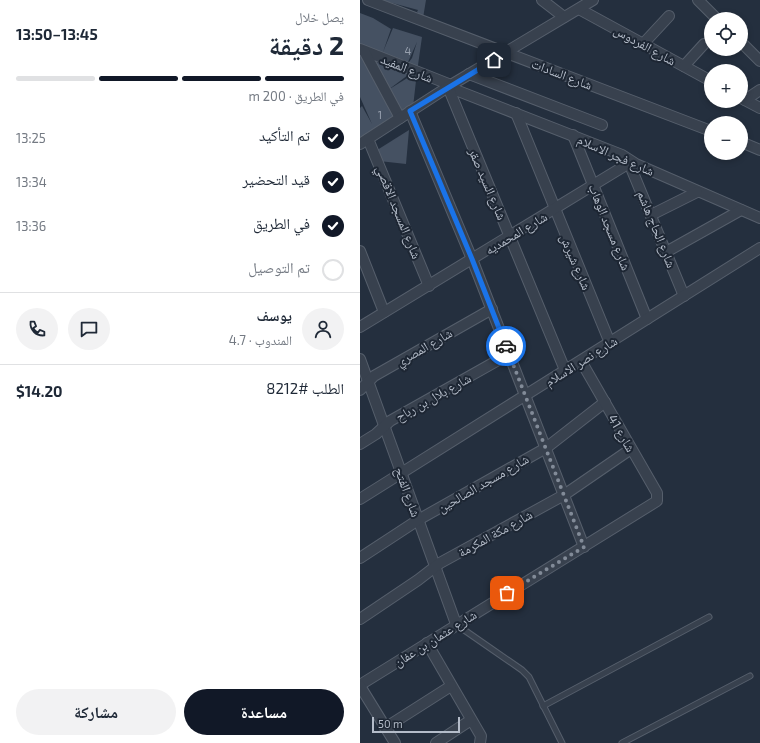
<!DOCTYPE html>
<html lang="ar">
<meta charset="utf-8">
<style>
body{margin:0;font-family:"Exo 2","Noto Naskh Arabic",sans-serif;background:#f2f2f3;color:#1f2937;direction:rtl;height:100vh;display:flex;flex-direction:column;font-size:15px;white-space:nowrap}
*{box-sizing:border-box;margin:0}
p{font-size:13px;color:#747a83}
.icon{flex:none;width:22px;height:22px;fill:none;stroke:currentColor;stroke-width:2;stroke-linecap:round;stroke-linejoin:round}
.map{position:relative;flex:1;overflow:hidden;direction:ltr}
.details{display:flex;flex-direction:column;background:#fff;width:360px}
.details>*{flex:none}
.controls{position:absolute;left:344px;top:12px;display:grid;gap:8px}
.controls a{display:grid;place-items:center;width:44px;height:44px;border-radius:50%;background:#fff;box-shadow:0 2px 6px #0003;font-size:20px}
.scale{position:absolute;left:12px;bottom:10px;width:88px;box-sizing:border-box;padding-left:4px;border:2px solid #b4bcc9;border-top:0;font-size:11px;line-height:14px;white-space:nowrap;color:#b4bcc9;-webkit-text-stroke:3px #1d2633;paint-order:stroke}
.pin{position:absolute;display:grid;place-items:center;width:34px;height:34px;color:#fff;margin:-17px;border-radius:8px;box-shadow:0 2px 6px #0006}
.courier{position:absolute;display:grid;place-items:center;width:40px;height:40px;margin:-20px;border:3px solid #1a73e8;border-radius:50%;background:#fff;color:#222;box-shadow:0 1px 5px #0007}
.summary em{font-style:normal;font-weight:700}
.summary div{display:flex;flex-direction:column-reverse}
.summary{display:flex;align-items:center;justify-content:space-between;height:68px;padding:0 16px}
h1{font-size:26px;font-weight:700;line-height:30px}
.bar{display:grid;grid-template-columns:repeat(4,1fr);gap:6px 4px;align-content:center;height:48px;padding:0 16px}
.bar i{height:5px;border-radius:3px;background:#e0e1e3}
.bar .on{background:#111827}
.bar p{grid-column:span 4}
.line{display:flex;align-items:center;gap:10px;padding:0 16px;border-top:1px solid #e0e1e3}
.line div{flex:1}
.round{display:grid;place-items:center;flex:none;width:42px;height:42px;border-radius:21px;background:#f2f2f3}
ol{padding:0 16px;list-style:none}
li{display:flex;align-items:center;gap:12px;height:44px}
li p{margin-inline-start:auto}
li .icon{padding:4px;border-radius:50%;background:#111827;color:#fff;stroke-width:4}
li:last-child{color:#747a83}
li i{width:22px;height:22px;border:2px solid #e0e1e3;border-radius:50%}
.button{display:flex;gap:8px;margin-top:auto;padding:8px 16px}
.button a{flex:1;height:46px;border-radius:24px;background:#111827;color:#fff;font-size:16px;font-weight:700;line-height:46px;text-align:center}
.button a+a{background:#f2f2f3;color:#1f2937}
main{display:flex;flex:1;min-height:0}
.map>svg:first-child{display:block}
.building{fill:#455162;fill-rule:evenodd}
.lines{fill:none;stroke-linecap:round;stroke-linejoin:round}
.lane-casing{stroke:#565f6c;stroke-width:7}
.street-casing{stroke:#565f6c;stroke-width:12}
.lane{stroke:#38414e;stroke-width:5}
.street{stroke:#38414e;stroke-width:10}
.done{stroke:#828b98;stroke-width:4;stroke-dasharray:0 7.2}
.route{stroke:#1a73e8;stroke-width:5}
.labels{text-anchor:middle;dominant-baseline:central;stroke-width:4;stroke-linejoin:round;paint-order:stroke}
.number-label{font-size:11px;fill:#98a1af}
.street-label{font-size:13px;fill:#b4bcc9;stroke:#1d2633}
</style>
<main>
<div class="map">
<svg width="400" height="743" viewBox="0 0 400 743">
<rect width="100%" height="100%" fill="#242f3e"/>
<g class="building">
<path d="M21 0H66L63 18 57 12 58 10Z"/>
<path d="M0 13 13 18 31 29 23 52 33 28 62 37 57 72 53 107 41 115 18 77 20 76 12 66 8 53 19 59 12 66 22 60 40 65 52 72 28 90 57 72 36 61 22 56 21 58 3 48 6 60 37 117 0 139V108L2 106 12 124 0 97ZM57 42 52 58 49 62H48Z"/>
<path d="M49 130 46 164 19 161 14 152Z"/>
</g>
<g class="lines">
<g class="lane-casing">
<g id="lane">
<path d="M97 625 162 670 169 677 202 743"/>
<path d="M183 706 349 617"/>
<path d="M262 743 390 676"/>
</g>
</g>
<g class="street-casing">
<g id="street">
<path d="M8 0 351 131"/>
<path d="M182 0 204 17"/>
<path d="M338 0 357 19"/>
<path d="M219 9 351 81"/>
<path d="M381 42 400 61"/>
<path d="M283 44 309 16"/>
<path d="M0 49 91 85"/>
<path d="M4 51 40 118"/>
<path d="M324 66 344 44"/>
<path d="M109 74 242 125"/>
<path d="M88 87 262 155 276 164 400 218"/>
<path d="M88 87 205 370"/>
<path d="M381 98 400 108"/>
<path d="M385 100 400 90"/>
<path d="M50 111 112 259 224 547"/>
<path d="M156 113 250 343"/>
<path d="M213 135 287 319"/>
<path d="M8 139 69 286"/>
<path d="M381 142 400 150"/>
<path d="M0 144 91 85 233 0"/>
<path d="M269 163 324 296"/>
<path d="M291 215 337 192"/>
<path d="M0 251 24 312"/>
<path d="M306 252 381 210"/>
<path d="M0 327 271 162"/>
<path d="M0 359 96 624"/>
<path d="M0 390 14 376 132 309"/>
<path d="M0 444 16 434 30 421 149 354"/>
<path d="M0 499 400 248"/>
<path d="M0 558 58 520 186 448 245 402"/>
<path d="M0 619 58 580 80 563 204 495 271 449"/>
<path d="M67 643 121 736 120 743"/>
<path d="M0 685 297 501V493L221 361"/>
<path d="M0 686 35 743"/>
<path d="M25 728 91 686"/>
<path d="M76 743 111 720"/>
</g>
</g>
<use href="#lane" class="lane"/>
<use href="#street" class="street"/>
</g>
<g class="lines">
<path class="done" d="M146 346 224 547 147 593"/>
<path class="route" d="M134 60 50 111 112 259 146 346"/>
</g>
<g class="labels">
<g class="number-label">
<text x="48" y="50">4</text>
<text x="20" y="114">1</text>
</g>
<g class="street-label">
<text transform="translate(285 45) rotate(29)">شارع الفردوس</text>
<text transform="translate(47 68) rotate(22)">شارع المفيد</text>
<text transform="translate(202 74) rotate(21)">شارع السادات</text>
<text transform="translate(256 155) rotate(24)">شارع فجر الاسلام</text>
<text transform="translate(128 184) rotate(67)">شارع السيد صقر</text>
<text transform="translate(39 212) rotate(68)">شارع المسجد الاقصي</text>
<text transform="translate(250 227) rotate(68)">شارع مسجد الوهاب</text>
<text transform="translate(297 229) rotate(68)">شارع الحاج هاشم</text>
<text transform="translate(156 233) rotate(-31)">شارع المحمديه</text>
<text transform="translate(216 262) rotate(67)">شارع شيرش</text>
<text transform="translate(64 347) rotate(-30)">شارع المصري</text>
<text transform="translate(221 361) rotate(-32)">شارع نصر الاسلام</text>
<text transform="translate(73 397) rotate(-29)">شارع بلال بن رباح</text>
<text transform="translate(262 433) rotate(60)">شارع 41</text>
<text transform="translate(123 483) rotate(-30)">شارع مسجد الصالحين</text>
<text transform="translate(48 492) rotate(70)">شارع الفتح</text>
<text transform="translate(135 533) rotate(-29)">شارع مكة المكرمة</text>
<text transform="translate(75 638) rotate(-32)">شارع عثمان بن عفان</text>
</g>
</g>
</svg>
<div class="controls">
<a><svg class="icon" aria-label="locate" viewBox="0 0 24 24"><circle cx="12" cy="12" r="6"/><path d="M12 2v4M12 18v4M2 12h4M18 12h4"/></svg></a>
<a>+</a>
<a>−</a>
</div>
<div class="scale">50 m</div>
<div class="pin" style="left:147px;top:593px;background:#ea580c"><svg class="icon" aria-label="bag" viewBox="0 0 24 24"><path d="M5 8h14l-1 12H6zM9 8a3 3 0 0 1 6 0"/></svg></div>
<div class="pin" style="left:134px;top:60px;background:#1f2937"><svg class="icon" aria-label="home" viewBox="0 0 24 24"><path d="M3 11l9-7 9 7M6 9v11h12V9"/></svg></div>
<div class="courier" style="left:146px;top:346px"><svg class="icon" aria-label="car" viewBox="0 0 24 24"><path d="M5 17H2v-5l4-1 3-4h7l3 4 3 1v5h-3M9 17h6M6 11h13"/><circle cx="7" cy="17" r="2"/><circle cx="17" cy="17" r="2"/></svg></div>
</div>
<section class="details">
<div class="summary"><div><h1>2 دقيقة</h1><p>يصل خلال</p></div><em>13:45–13:50</em></div>
<div class="bar"><i class="on"></i><i class="on"></i><i class="on"></i><i></i><p>في الطريق · 200 m</p></div>
<ol>
<li><svg class="icon" aria-label="check" viewBox="0 0 24 24"><path d="M5 12l5 5 9-10"/></svg>تم التأكيد<p>13:25</p></li>
<li><svg class="icon" aria-label="check" viewBox="0 0 24 24"><path d="M5 12l5 5 9-10"/></svg>قيد التحضير<p>13:34</p></li>
<li><svg class="icon" aria-label="check" viewBox="0 0 24 24"><path d="M5 12l5 5 9-10"/></svg>في الطريق<p>13:36</p></li>
<li><i></i>تم التوصيل</li>
</ol>
<div class="line" style="height:72px"><a class="round"><svg class="icon" aria-label="person" viewBox="0 0 24 24"><circle cx="12" cy="8" r="4"/><path d="M4 21q1-7 8-7t8 7"/></svg></a><div><b>يوسف</b><p>المندوب · 4.7</p></div><a class="round"><svg class="icon" aria-label="chat" viewBox="0 0 24 24"><path d="M4 5h16v11H9l-5 4z"/></svg></a><a class="round"><svg class="icon" aria-label="phone" viewBox="0 0 24 24"><path d="M5 4h4l2 5-3 2q2 4 5 5l2-3 5 2v4C11 20 4 13 5 4z"/></svg></a></div>
<div class="line" style="height:52px"><div>الطلب #8212</div><b>$14.20</b></div>
<div class="button"><a>مساعدة</a><a>مشاركة</a></div>
</section>
</main>
